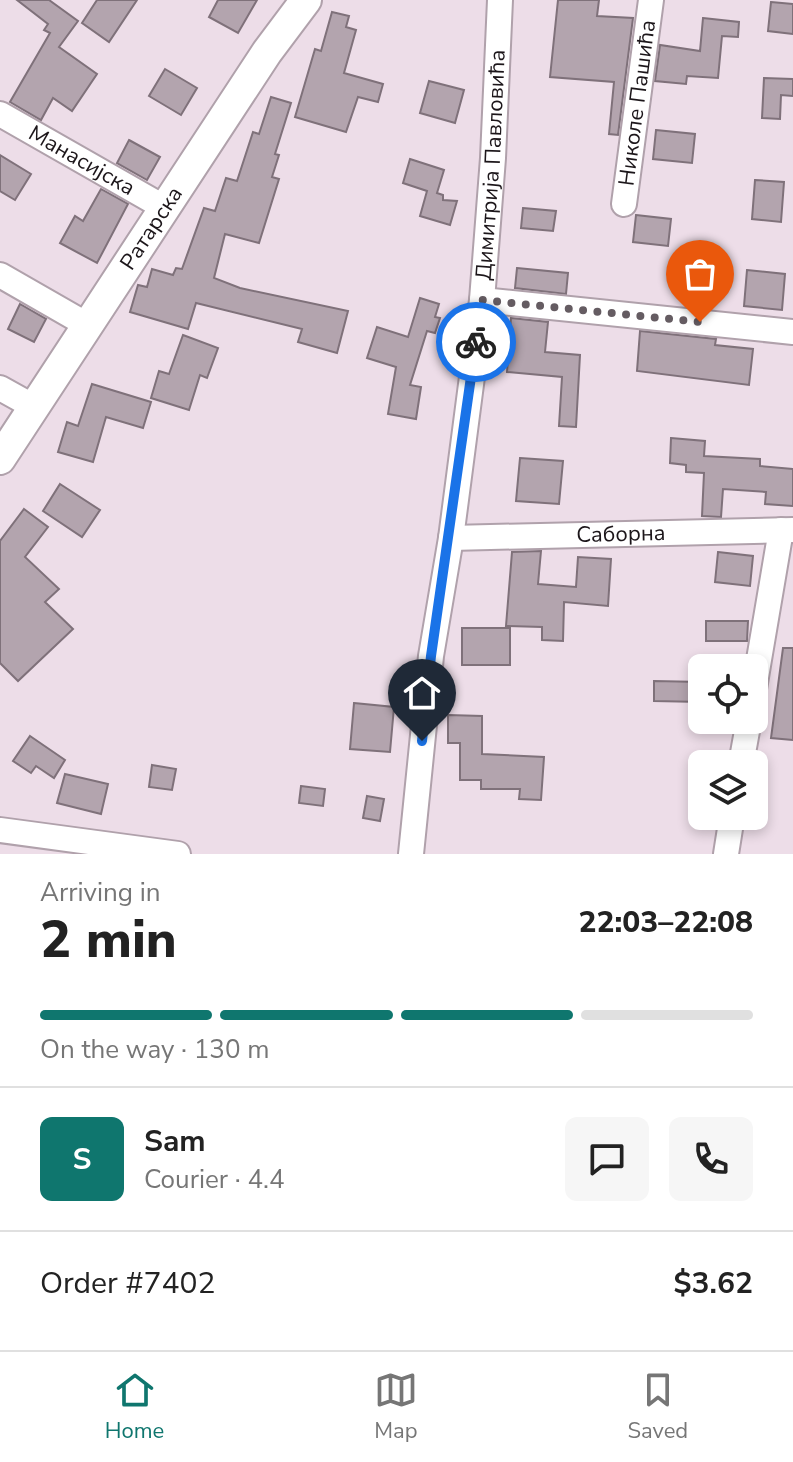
<!DOCTYPE html>
<meta charset="utf-8">
<style>
body{margin:0;font-family:"Nunito Sans",sans-serif;background:#f6f6f6;color:#222;height:100vh;display:flex;flex-direction:column;font-size:30px;white-space:nowrap}
*{box-sizing:border-box;margin:0}
p{font-size:26px;color:#767676}
.icon{flex:none;width:44px;height:44px;fill:none;stroke:currentColor;stroke-width:2;stroke-linecap:round;stroke-linejoin:round}
.map{position:relative;height:854px;overflow:hidden}
.panel{display:flex;flex-direction:column;background:#fff;flex:1}
.panel>*{flex:none}
.fabs{position:absolute;left:688px;top:654px;display:grid;gap:16px}
.fabs a{display:grid;place-items:center;width:80px;height:80px;border-radius:12px;background:#fff;box-shadow:0 4px 12px #0003;font-size:40px}
.pin{position:absolute;display:grid;place-items:center;width:68px;height:68px;color:#fff;margin:-82px -34px;border-radius:50% 50% 50% 0;rotate:-45deg;box-shadow:0 0 8px #0007}
.pin .icon{rotate:45deg}
.courier{position:absolute;display:grid;place-items:center;width:80px;height:80px;margin:-40px;border:6px solid #1a73e8;border-radius:50%;background:#fff;color:#222;box-shadow:0 2px 10px #0007}
.head em{font-style:normal;font-weight:800}
.head div{display:flex;flex-direction:column-reverse}
.head{display:flex;align-items:center;justify-content:space-between;height:136px;padding:0 40px}
h1{font-size:52px;font-weight:800;line-height:60px}
.bar{display:grid;grid-template-columns:repeat(4,1fr);gap:12px 8px;align-content:center;height:96px;padding:0 40px}
.bar i{height:10px;border-radius:6px;background:#e0e0e0}
.bar .current{background:#0f766e}
.bar p{grid-column:span 4}
.line{display:flex;align-items:center;gap:20px;padding:0 40px;border-top:2px solid #e0e0e0}
.line div{flex:1}
.round{display:grid;place-items:center;flex:none;width:84px;height:84px;border-radius:12px;background:#f6f6f6}
.dock{display:flex;justify-content:space-around;align-items:center;height:112px;border-top:2px solid #e0e0e0;background:#fff;font-size:22px;color:#767676}
.dock a{display:grid;justify-items:center;gap:4px}
.dock .current{color:#0f766e}
.map>svg:first-child{display:block}
.building{fill:#b3a4ae;stroke:#7f717a;stroke-width:2}
.lines{fill:none;stroke-linecap:round;stroke-linejoin:round}
.minor-casing{stroke:#b0a1ab;stroke-width:28}
.tertiary-casing{stroke:#b0a1ab;stroke-width:34}
.minor{stroke:#fff;stroke-width:24}
.tertiary{stroke:#fff;stroke-width:30}
.done{stroke:#655c62;stroke-width:8;stroke-dasharray:0 14.4}
.route{stroke:#1a73e8;stroke-width:10}
.labels{text-anchor:middle;dominant-baseline:central;stroke-width:7;stroke-linejoin:round;paint-order:stroke}
.street-label{font-size:22px;fill:#1c161a;stroke:#eddde8}
</style>
<div class="map">
<svg width="793" height="854" viewBox="0 0 793 854">
<rect width="100%" height="100%" fill="#eddde8"/>
<g class="building">
<path d="M17 0H49L78 21 59 47 97 74 72 111 53 98 41 120 10 102 50 33 44 30 48 24Z"/>
<path d="M97 0H137L109 42 82 23Z"/>
<path d="M218 0H257L238 33 209 17Z"/>
<path d="M558 0H599L597 16 633 18 618 135 609 134 614 82 550 77Z"/>
<path d="M771 2 793 4V34L768 31Z"/>
<path d="M332 12 349 16 346 27 356 30 344 73 383 84 378 102 358 97 346 132 295 117 315 49 321 51Z"/>
<path d="M703 18 739 22 738 37 722 36 718 78 687 76 686 84 655 81 660 45 700 51Z"/>
<path d="M165 69 197 88 181 115 149 96Z"/>
<path d="M764 78 793 79V96L781 95 780 119 762 118Z"/>
<path d="M429 81 464 90 455 123 420 113Z"/>
<path d="M271 97 291 103 275 154 279 155 272 177 279 179 259 243 225 234 214 278 240 288 348 311 337 353 298 342 302 329 196 303 188 329 130 312 138 285 147 287 152 269 173 275 176 268 182 269 204 208 215 211 226 178 237 181 253 132 259 134Z"/>
<path d="M656 130 695 134 692 163 653 159Z"/>
<path d="M129 140 160 157 147 180 117 163Z"/>
<path d="M0 155 31 174 15 200 0 191Z"/>
<path d="M410 159 444 170 437 193 443 195V200L457 201 450 225 420 216 427 191 403 183Z"/>
<path d="M755 180 784 182 781 222 752 219Z"/>
<path d="M101 189 128 204 97 263 60 243 75 216 83 221Z"/>
<path d="M523 208 556 211 553 231 521 228Z"/>
<path d="M636 215 671 219 668 246 633 242Z"/>
<path d="M517 268 568 273 566 294 515 288Z"/>
<path d="M747 270 785 274 782 310 744 306Z"/>
<path d="M420 298 439 304 435 317 440 318 435 333 427 331 410 385 421 387 416 419 388 414 396 367 367 358 377 327 408 337Z"/>
<path d="M20 304 46 319 34 342 8 329Z"/>
<path d="M511 318 548 322 545 352 580 355 576 427 559 426 562 377 507 372Z"/>
<path d="M640 331 716 339 715 345 753 349 749 385 637 371Z"/>
<path d="M183 335 218 348 207 378 200 375 189 410 151 398 159 371 169 374Z"/>
<path d="M92 384 151 402 143 428 106 417 93 462 58 452 67 422 78 426Z"/>
<path d="M671 438 705 441 704 456 760 459V466L793 469V506L765 504 766 492 723 489 721 517 702 516 704 473 686 472V465L670 463Z"/>
<path d="M520 458 563 461 559 504 516 501Z"/>
<path d="M60 484 100 510 82 537 43 511Z"/>
<path d="M24 509 48 527 25 557 59 589 45 602 73 629 18 681 0 663V541Z"/>
<path d="M541 551 538 584 576 587 578 557 611 559 608 606 564 602 563 641 542 640V627L506 626 512 552Z"/>
<path d="M718 552 753 556 750 586 715 582Z"/>
<path d="M706 621H748L747 641H706Z"/>
<rect x="462" y="628" width="48" height="37"/>
<path d="M783 648H793V740L771 738Z"/>
<path d="M654 681 702 682V702L654 701Z"/>
<path d="M354 703 394 707 390 752 350 749Z"/>
<path d="M448 715 482 716V754L544 757 541 800 519 799 520 789H481V780H460V743H448Z"/>
<path d="M30 736 65 760 54 778 36 766 31 773 13 761Z"/>
<path d="M152 765 176 769 172 790 149 787Z"/>
<path d="M65 774 108 784 101 814 57 803Z"/>
<path d="M301 786 325 789 323 806 299 803Z"/>
<path d="M367 796 384 799 380 821 363 818Z"/>
</g>
<g class="lines">
<g class="minor-casing">
<g id="minor">
<path id="s1" d="M0 114 165 208"/>
<path id="s2" d="M624 204 651 0"/>
<path d="M0 275 89 326"/>
<path d="M482 300 793 332"/>
<path d="M0 388 36 408"/>
<path id="s3" d="M451 538 793 530"/>
<path d="M754 689 781 530"/>
<path d="M741 764 749 720"/>
<path d="M0 830 178 854"/>
<path id="s4" d="M411 854 431 656 451 538 482 300 493 158 500 0"/>
<path d="M726 854 732 816"/>
</g>
</g>
<g class="tertiary-casing">
<g id="tertiary">
<path id="s5" d="M0 459 267 52 306 0"/>
</g>
</g>
<use href="#minor" class="minor"/>
<use href="#tertiary" class="tertiary"/>
</g>
<g class="lines">
<path class="done" d="M476 342 482 300 700 322"/>
<path class="route" d="M422 741 431 656 476 342"/>
</g>
<g class="labels">
<g class="street-label">
<text stroke="none"><textPath href="#s2" startOffset="102">Николе Пашића</textPath></text>
<text stroke="none"><textPath href="#s1" startOffset="94">Манасијска</textPath></text>
<text stroke="none"><textPath href="#s4" startOffset="694">Димитрија Павловића</textPath></text>
<text stroke="none"><textPath href="#s5" startOffset="276">Ратарска</textPath></text>
<text stroke="none"><textPath href="#s3" startOffset="170">Саборна</textPath></text>
</g>
</g>
</svg>
<div class="fabs">
<a><svg class="icon" aria-label="locate" viewBox="0 0 24 24"><circle cx="12" cy="12" r="6"/><path d="M12 2v4M12 18v4M2 12h4M18 12h4"/></svg></a>
<a><svg class="icon" aria-label="layers" viewBox="0 0 24 24"><path d="M12 4l9 5-9 5-9-5zM3 14l9 5 9-5"/></svg></a>
</div>
<div class="pin" style="left:700px;top:322px;background:#ea580c"><svg class="icon" aria-label="bag" viewBox="0 0 24 24"><path d="M5 8h14l-1 12H6zM9 8a3 3 0 0 1 6 0"/></svg></div>
<div class="pin" style="left:422px;top:741px;background:#1f2937"><svg class="icon" aria-label="home" viewBox="0 0 24 24"><path d="M3 11l9-7 9 7M6 9v11h12V9"/></svg></div>
<div class="courier" style="left:476px;top:342px"><svg class="icon" aria-label="bike" viewBox="0 0 24 24"><circle cx="6" cy="16" r="4"/><circle cx="18" cy="16" r="4"/><path d="M6 16l4-8h5l3 8M10 8l3 8H6M13 5h3"/></svg></div>
</div>
<section class="panel">
<div class="head"><div><h1>2 min</h1><p>Arriving in</p></div><em>22:03–22:08</em></div>
<div class="bar"><i class="current"></i><i class="current"></i><i class="current"></i><i></i><p>On the way · 130 m</p></div>
<div class="line" style="height:144px"><b class="round" style="background:#0f766e;color:#fff">S</b><div><b>Sam</b><p>Courier · 4.4</p></div><a class="round"><svg class="icon" aria-label="chat" viewBox="0 0 24 24"><path d="M4 5h16v11H9l-5 4z"/></svg></a><a class="round"><svg class="icon" aria-label="phone" viewBox="0 0 24 24"><path d="M5 4h4l2 5-3 2q2 4 5 5l2-3 5 2v4C11 20 4 13 5 4z"/></svg></a></div>
<div class="line" style="height:104px"><div>Order #7402</div><b>$3.62</b></div>
</section>
<nav class="dock">
<a class="current"><svg class="icon" aria-label="home" viewBox="0 0 24 24"><path d="M3 11l9-7 9 7M6 9v11h12V9"/></svg>Home</a>
<a><svg class="icon" aria-label="map" viewBox="0 0 24 24"><path d="M3 6l6-2 6 2 6-2v14l-6 2-6-2-6 2zM9 4v14M15 6v14"/></svg>Map</a>
<a><svg class="icon" aria-label="saved" viewBox="0 0 24 24"><path d="M7 4h10v16l-5-4-5 4z"/></svg>Saved</a>
</nav>
